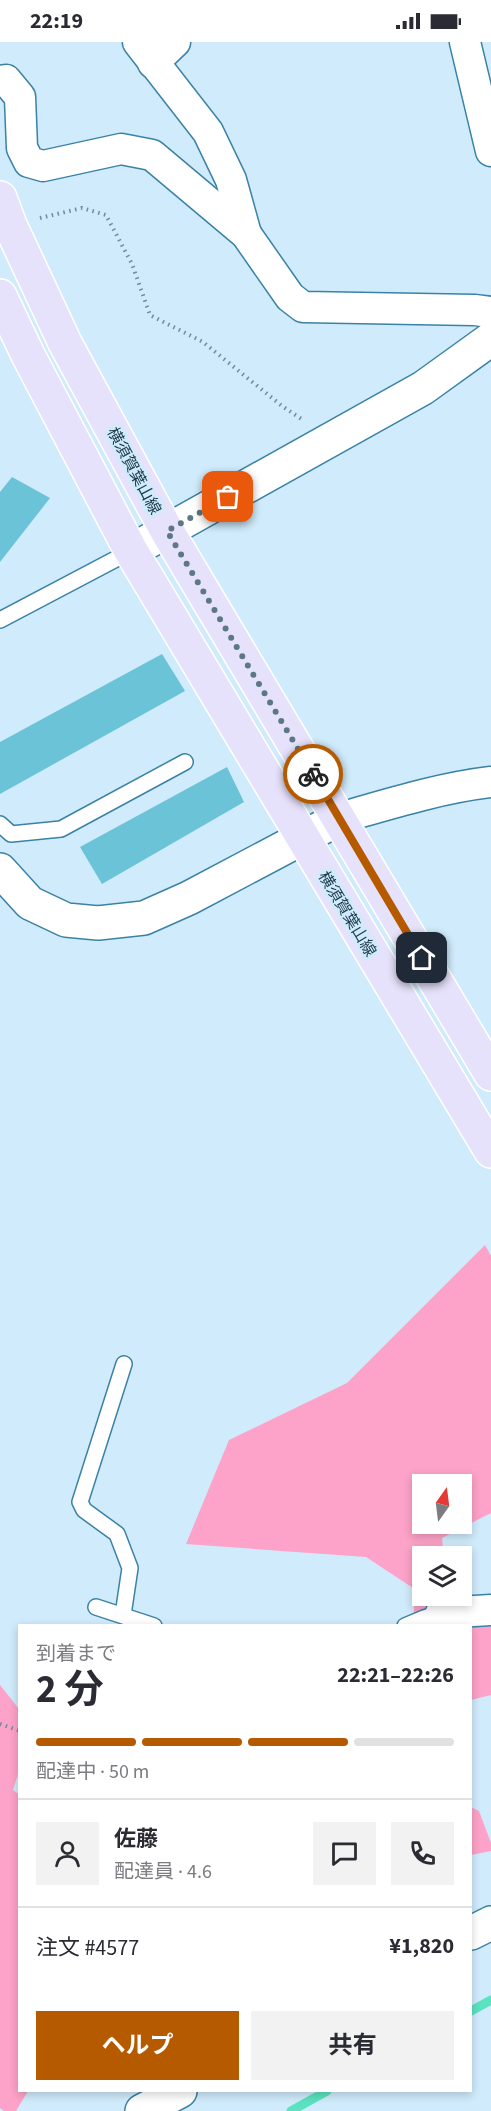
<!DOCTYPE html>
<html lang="ja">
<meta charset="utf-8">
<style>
body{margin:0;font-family:"Source Sans 3","Noto Sans JP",sans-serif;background:#f2f2f3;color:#2b2b33;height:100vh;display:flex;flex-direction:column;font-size:22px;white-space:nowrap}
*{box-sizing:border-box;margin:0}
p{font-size:20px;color:#7c7c81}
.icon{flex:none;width:33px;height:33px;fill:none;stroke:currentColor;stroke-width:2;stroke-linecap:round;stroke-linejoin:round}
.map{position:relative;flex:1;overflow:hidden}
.drawer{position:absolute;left:18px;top:1582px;width:454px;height:468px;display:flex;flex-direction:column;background:#fff;border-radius:0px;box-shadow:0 3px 9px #0003}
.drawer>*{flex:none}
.needle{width:39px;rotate:14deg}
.buttons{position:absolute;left:412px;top:1432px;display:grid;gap:12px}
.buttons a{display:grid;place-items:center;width:60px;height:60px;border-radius:0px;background:#fff;box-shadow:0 3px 9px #0003;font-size:30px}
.pin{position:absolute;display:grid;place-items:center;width:51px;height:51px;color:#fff;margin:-26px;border-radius:12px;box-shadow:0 3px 9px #0006}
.courier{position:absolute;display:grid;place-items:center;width:60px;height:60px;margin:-30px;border:4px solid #b65a00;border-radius:50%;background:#fff;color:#222;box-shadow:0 2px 8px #0007}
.overview em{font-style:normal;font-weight:700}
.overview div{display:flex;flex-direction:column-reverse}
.overview{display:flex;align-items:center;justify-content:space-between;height:102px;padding:0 18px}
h1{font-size:39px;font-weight:700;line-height:45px}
.bar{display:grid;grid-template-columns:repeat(4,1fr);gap:9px 6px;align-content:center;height:72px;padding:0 18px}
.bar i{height:8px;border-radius:4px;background:#e1e1e2}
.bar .current{background:#b65a00}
.bar p{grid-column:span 4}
.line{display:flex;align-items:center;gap:15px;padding:0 18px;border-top:2px solid #e1e1e2}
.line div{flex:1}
.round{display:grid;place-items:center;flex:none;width:63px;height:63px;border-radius:0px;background:#f2f2f3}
.cta{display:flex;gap:12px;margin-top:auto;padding:12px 18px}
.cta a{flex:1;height:69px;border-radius:0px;background:#b65a00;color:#fff;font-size:24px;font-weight:700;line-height:69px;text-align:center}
.cta a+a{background:#f2f2f3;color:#2b2b33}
.status{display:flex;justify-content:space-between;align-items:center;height:42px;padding:0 30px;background:#fff;direction:ltr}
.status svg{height:16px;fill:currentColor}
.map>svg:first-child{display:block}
.green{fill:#fda2c8;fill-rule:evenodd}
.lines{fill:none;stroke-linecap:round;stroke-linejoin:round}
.stream{stroke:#5be2c0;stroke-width:9}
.building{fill:#6ac3d7}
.service-casing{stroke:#3a82a6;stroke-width:18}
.minor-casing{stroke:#3a82a6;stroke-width:33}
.tertiary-casing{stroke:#3a82a6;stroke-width:36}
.primary-casing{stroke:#fff;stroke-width:36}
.path{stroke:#708c9c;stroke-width:4;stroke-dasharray:1.5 4.5;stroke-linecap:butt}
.service{stroke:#fff;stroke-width:15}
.minor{stroke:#fff;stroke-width:30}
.tertiary{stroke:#fff;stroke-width:33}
.primary{stroke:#e6e2fb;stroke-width:33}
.done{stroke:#5c7888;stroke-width:6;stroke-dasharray:0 10.8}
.route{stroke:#b65a00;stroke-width:8}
.labels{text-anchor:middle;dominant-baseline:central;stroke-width:6;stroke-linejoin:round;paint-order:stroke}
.street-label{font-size:16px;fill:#1d3a4a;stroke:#d0ebfb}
</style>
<div class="status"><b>22:19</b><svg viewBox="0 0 49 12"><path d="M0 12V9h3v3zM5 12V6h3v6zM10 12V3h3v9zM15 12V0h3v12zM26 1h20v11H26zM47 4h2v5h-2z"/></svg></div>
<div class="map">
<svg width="491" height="2069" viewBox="0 0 491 2069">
<rect width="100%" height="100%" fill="#d0ebfb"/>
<g class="green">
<path d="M485 1203 491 1214V1471L442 1496 444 1515H423V1554H447L449 1578 491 1568V1653L471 1658V1584H397L414 1572 413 1546 366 1515 186 1502 229 1398 347 1341ZM423 1443H462V1482H423Z"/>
<path d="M0 1643 19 1667V1729L13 1748 20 1753V2049H28L16 2069H4L0 2066Z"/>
<path d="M471 1765 479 1769 491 1801V1809L471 1813Z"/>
</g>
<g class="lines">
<g class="stream">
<path d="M471 1969 491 1958"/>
<path d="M291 2069 327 2049"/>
</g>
</g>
<g class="building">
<path d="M12 435 50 456 0 520V450Z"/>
<path d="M162 612 185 649 0 752V700Z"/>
<path d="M227 725 244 760 102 842 80 805Z"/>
</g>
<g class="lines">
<g class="service-casing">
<g id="service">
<path d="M0 578 131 509"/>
<path d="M0 782 11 792 61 787 185 720"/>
<path d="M96 1565 154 1584"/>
<path d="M123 1573 130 1526 117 1492 84 1468 80 1460 124 1322"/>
<path d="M405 1584 424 1576 441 1571"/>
</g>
</g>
<g class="minor-casing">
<g id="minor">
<path d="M138 0 208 90 231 138 246 192"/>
<path d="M465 0 491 109"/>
<path d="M153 21 175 0"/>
<path d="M0 39 6 38 20 55 22 106 29 120 43 124 121 107 152 113 246 192 290 255 303 265 475 268 491 270"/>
<path d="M340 776C389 762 440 746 491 740"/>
<path d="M441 1571 491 1568"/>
</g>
</g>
<g class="tertiary-casing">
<g id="tertiary">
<path d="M131 509 423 346 491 297"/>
<path d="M0 828 30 861 66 878 98 881 144 876 189 856 340 776"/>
<path d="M471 1891 491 1881"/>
<path d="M142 2069 180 2049"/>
</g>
</g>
<g class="primary-casing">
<g id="primary">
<path d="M0 156 10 183 65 301 167 489 491 1032"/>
<path d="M0 254 28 313 131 509 491 1109"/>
</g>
</g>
<g class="path">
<path d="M40 176 82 166 106 173 132 222 150 273 203 300 282 364 303 378"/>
<path d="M0 1682 20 1689"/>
</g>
<use href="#service" class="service"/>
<use href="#minor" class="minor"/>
<use href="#tertiary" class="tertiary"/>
<use href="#primary" class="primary"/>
</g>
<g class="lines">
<path class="done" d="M228 455 167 489 313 732"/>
<path class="route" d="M313 732 422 916"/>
</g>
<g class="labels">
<g class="street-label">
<text transform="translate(134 429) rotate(62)">横須賀葉山線</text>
<text transform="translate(347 872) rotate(59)">横須賀葉山線</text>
</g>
</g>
</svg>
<div class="buttons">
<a><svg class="needle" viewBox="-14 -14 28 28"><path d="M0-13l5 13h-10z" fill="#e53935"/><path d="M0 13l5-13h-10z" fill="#7c7c81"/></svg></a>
<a><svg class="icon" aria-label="layers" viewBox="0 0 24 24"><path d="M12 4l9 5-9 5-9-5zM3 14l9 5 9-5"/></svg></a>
</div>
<div class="pin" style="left:228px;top:455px;background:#ea580c"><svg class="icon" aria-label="bag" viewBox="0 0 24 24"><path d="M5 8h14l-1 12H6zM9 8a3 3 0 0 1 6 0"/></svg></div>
<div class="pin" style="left:422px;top:916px;background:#1f2937"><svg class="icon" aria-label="home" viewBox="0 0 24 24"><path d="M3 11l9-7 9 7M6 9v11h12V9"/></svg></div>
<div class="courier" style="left:313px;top:732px"><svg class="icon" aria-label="bike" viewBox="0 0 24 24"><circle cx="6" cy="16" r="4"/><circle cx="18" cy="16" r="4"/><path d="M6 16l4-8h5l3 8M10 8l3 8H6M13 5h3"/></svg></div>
<section class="drawer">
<div class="overview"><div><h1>2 分</h1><p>到着まで</p></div><em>22:21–22:26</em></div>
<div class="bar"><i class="current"></i><i class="current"></i><i class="current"></i><i></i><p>配達中 · 50 m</p></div>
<div class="line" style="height:108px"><a class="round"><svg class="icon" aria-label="person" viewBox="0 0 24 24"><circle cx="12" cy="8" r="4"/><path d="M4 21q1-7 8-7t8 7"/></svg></a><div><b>佐藤</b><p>配達員 · 4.6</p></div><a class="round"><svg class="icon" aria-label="chat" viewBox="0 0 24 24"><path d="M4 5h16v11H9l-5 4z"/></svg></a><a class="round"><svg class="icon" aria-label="phone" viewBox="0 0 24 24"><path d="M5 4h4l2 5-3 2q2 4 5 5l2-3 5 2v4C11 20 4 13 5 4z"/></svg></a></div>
<div class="line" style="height:78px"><div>注文 #4577</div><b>¥1,820</b></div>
<div class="cta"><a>ヘルプ</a><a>共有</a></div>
</section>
</div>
